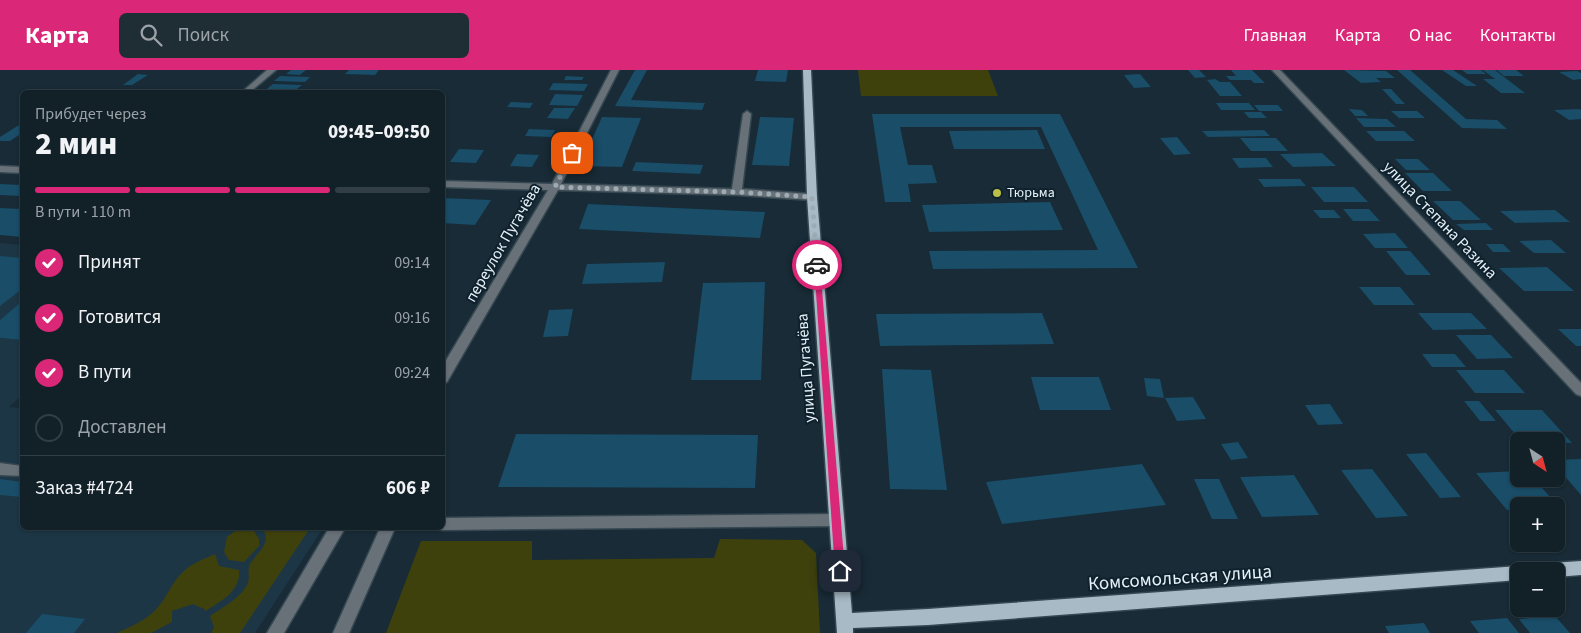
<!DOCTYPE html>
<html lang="ru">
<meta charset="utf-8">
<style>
body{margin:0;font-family:"Source Sans 3",sans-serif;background:#1f2d34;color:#f1f3f6;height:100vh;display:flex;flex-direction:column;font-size:19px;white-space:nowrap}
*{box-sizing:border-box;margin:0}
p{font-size:16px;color:#9ca3a8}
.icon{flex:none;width:28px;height:28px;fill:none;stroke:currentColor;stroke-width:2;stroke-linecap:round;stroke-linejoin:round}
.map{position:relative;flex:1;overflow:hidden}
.details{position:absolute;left:20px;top:20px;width:425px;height:440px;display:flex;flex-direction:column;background:#122028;border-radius:8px;box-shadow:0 1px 4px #0004,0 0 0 1px #313e45}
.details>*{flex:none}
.needle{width:32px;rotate:144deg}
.controls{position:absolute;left:1510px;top:362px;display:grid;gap:10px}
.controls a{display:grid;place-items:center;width:55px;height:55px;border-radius:8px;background:#122028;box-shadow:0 1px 4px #0004,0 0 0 1px #313e45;font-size:25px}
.pin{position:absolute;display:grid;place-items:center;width:42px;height:42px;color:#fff;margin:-21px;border-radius:10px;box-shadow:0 2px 8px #0006}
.courier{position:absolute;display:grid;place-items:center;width:50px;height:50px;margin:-25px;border:4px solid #db2777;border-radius:50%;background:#fff;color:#222;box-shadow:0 1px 6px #0007}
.overview em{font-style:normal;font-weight:800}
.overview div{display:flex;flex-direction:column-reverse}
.overview{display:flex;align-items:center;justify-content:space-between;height:85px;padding:0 15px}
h1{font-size:32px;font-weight:800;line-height:38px}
.bar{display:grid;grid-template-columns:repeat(4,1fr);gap:8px 5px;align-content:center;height:60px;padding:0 15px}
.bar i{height:6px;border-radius:4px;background:#313e45}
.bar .current{background:#db2777}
.bar p{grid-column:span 4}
.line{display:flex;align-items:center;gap:12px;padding:0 15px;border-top:1px solid #313e45}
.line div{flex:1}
ol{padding:0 15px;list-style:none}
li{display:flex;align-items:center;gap:15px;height:55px}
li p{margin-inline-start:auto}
li .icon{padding:5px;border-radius:50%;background:#db2777;color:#fff;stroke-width:4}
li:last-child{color:#9ca3a8}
li i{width:28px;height:28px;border:2px solid #313e45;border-radius:50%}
header{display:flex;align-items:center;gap:30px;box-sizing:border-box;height:70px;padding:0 25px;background:#db2777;color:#fff}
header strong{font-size:24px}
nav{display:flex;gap:28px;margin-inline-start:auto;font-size:18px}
.search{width:350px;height:45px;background:#1f2d34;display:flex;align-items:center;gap:12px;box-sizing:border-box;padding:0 18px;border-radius:8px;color:#9ca3a8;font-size:19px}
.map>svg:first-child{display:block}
.built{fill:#1c3645}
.green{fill:#3f410d}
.building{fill:#194d68}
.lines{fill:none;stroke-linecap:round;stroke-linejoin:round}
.minor-casing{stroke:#354751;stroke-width:3}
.major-casing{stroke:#354751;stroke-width:3}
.minor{fill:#687177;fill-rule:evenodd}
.major{fill:#a7bac6;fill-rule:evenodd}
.route{fill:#db2777}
.done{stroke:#9dabb4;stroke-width:5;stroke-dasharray:0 9}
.poi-dot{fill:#bac046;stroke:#0f212c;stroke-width:2}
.labels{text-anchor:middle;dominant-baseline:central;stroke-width:4;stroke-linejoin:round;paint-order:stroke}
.far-poi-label{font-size:14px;fill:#e5f0f8;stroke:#0f212c;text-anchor:start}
.street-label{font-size:16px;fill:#e5f0f8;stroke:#0f212c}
.near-street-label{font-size:19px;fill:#e5f0f8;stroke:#0f212c}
</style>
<header>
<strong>Карта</strong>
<div class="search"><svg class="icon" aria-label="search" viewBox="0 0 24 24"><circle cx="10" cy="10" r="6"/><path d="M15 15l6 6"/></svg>Поиск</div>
<nav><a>Главная</a><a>Карта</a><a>О нас</a><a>Контакты</a></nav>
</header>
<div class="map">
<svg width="1581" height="563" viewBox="0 0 1581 563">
<rect width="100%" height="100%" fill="#182b36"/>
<g class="built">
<path d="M0 173 22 175V231L0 250Z"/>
<path d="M0 268 22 270V325L9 337 22 338V458H323L255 563H0Z"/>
</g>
<g class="green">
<path d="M858 0H988L998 26H861Z"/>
<path d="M239 458H252L259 469V476L244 492 229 490 224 482 227 467Z"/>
<path d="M262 458H310L240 563H211L214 557 210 546C222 538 242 527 248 513 250 507 247 500 250 494 258 481 273 473 262 458Z"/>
<path d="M720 469 802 470 816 483 820 563H386L421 471H532V490L714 488Z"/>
<path d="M215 484 219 496 239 500C241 521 221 531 206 541L204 539 193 534 172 541V552L151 563H117C132 556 149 549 159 536 168 525 173 510 184 501 192 493 204 489 215 484Z"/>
</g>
<g class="building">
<path d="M291 0H306L300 5 286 4Z"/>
<path d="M349 0H379L375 5 345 4Z"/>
<path d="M635 0H647L631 30 705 33 702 40 615 36Z"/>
<path d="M758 0H788L786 12 755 11Z"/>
<path d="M1188 0H1199L1206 7 1195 8Z"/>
<path d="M1231 0H1252L1265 13H1254L1251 10H1230L1226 6H1236Z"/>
<path d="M1344 0 1386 1 1395 8H1376L1381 12 1361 13Z"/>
<path d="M1397 0H1410L1466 49 1497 50 1507 59 1462 58Z"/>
<path d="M1442 0H1453L1477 16H1466Z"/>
<path d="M1462 0H1481L1486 4H1467Z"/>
<path d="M1483 0H1495L1525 23H1501L1483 9H1495Z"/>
<path d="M1497 0H1516L1524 6H1504Z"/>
<path d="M1577 1 1581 3V9L1573 10 1559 2Z"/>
<path d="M138 4 148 5 132 15H123Z"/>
<path d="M1140 4 1151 17 1134 18 1124 5Z"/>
<path d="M280 6 310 7 305 12 274 11Z"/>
<path d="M566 6 584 7 582 10H564Z"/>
<path d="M1215 9 1220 12H1230L1242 26H1220L1207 10Z"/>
<path d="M553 13 588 14 584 21 549 20Z"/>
<path d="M273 14 302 15 293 22H263Z"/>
<path d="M1382 19H1391L1405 34H1396Z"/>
<path d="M555 24 583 25 577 36 549 35Z"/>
<path d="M511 32 533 33 530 38 507 37Z"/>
<path d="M1216 33H1249L1255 40H1221Z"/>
<path d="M1254 35H1278L1283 41H1259Z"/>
<path d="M554 38H575L568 49 547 48Z"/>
<path d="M1349 39 1362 40 1368 46H1355Z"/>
<path d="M1579 39 1581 40V49L1569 50 1554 40Z"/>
<path d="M1391 41H1417L1425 48H1399Z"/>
<path d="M1244 42H1261L1267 48H1249Z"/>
<path d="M872 44H1060L1138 198 933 199 929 181 1098 180 1041 57H900L908 95H932L937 113 908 114 911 132H885Z"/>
<path d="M602 47 641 48 622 97 580 96Z"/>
<path d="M760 47 794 48 789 96 752 95Z"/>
<path d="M1356 48 1387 49 1396 57H1364Z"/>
<path d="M19 55H22V63L10 71H0V67Z"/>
<path d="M529 59 555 60 551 67 525 66Z"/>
<path d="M1037 60 1045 79H954L949 61Z"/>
<path d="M1264 60 1270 66 1208 67 1202 61Z"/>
<path d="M1366 61H1404L1415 71H1376Z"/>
<path d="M1177 67 1191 84 1174 85 1160 68Z"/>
<path d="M1240 68H1276L1288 81H1251Z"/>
<path d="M459 79 484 80 476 93 450 92Z"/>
<path d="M1322 83 1336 96 1293 97 1280 84Z"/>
<path d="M517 84 539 85 532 97 510 96Z"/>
<path d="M1232 88H1266L1273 97 1239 98Z"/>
<path d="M1395 89H1418L1430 100H1406Z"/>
<path d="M636 92 703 95 700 104 632 101Z"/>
<path d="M1405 103H1433L1452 121H1423Z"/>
<path d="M1258 109H1300L1306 116 1264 117Z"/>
<path d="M0 114 22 115V126L0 125Z"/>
<path d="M1311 117H1354L1368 132H1324Z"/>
<path d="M442 128 491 130 475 155 442 153Z"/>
<path d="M1433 131H1460L1481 150H1453Z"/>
<path d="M1050 132 1063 160 929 162 922 135Z"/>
<path d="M588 134 765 142 760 168 579 159Z"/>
<path d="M0 138 22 139V167L0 165Z"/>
<path d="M1343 139H1369L1380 151H1353Z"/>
<path d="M1313 140H1334L1341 148H1320Z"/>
<path d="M1555 140 1570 152 1515 153 1500 141Z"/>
<path d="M1486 153 1493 160H1464L1456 154Z"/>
<path d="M1395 163 1408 178H1375L1363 164Z"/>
<path d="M1551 170 1566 183H1534L1519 171Z"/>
<path d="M1486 174H1503L1511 182H1493Z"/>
<path d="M1386 181H1410L1431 205H1406Z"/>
<path d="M0 186 22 188V219L0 236Z"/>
<path d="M665 192 662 212 582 214 587 194Z"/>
<path d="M1547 197 1574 221H1524L1499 198Z"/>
<path d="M765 212 761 310H691L703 213Z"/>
<path d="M1359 217H1400L1415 235H1374Z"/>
<path d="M22 231V270L0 268V250Z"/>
<path d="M573 239 568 266 543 267 549 240Z"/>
<path d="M1042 243 1054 274 880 276 876 244Z"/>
<path d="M1418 243H1471L1487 259 1433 260Z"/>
<path d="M1558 259H1581V276H1576Z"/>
<path d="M1456 265H1491L1513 288 1477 289Z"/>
<path d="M1422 284H1455L1466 297H1432Z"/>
<path d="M882 299 931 300 947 420 890 419Z"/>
<path d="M1456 300H1504L1525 323H1475Z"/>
<path d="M1031 307H1099L1111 340H1040Z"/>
<path d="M1144 308 1160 309 1164 328 1147 326Z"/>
<path d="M1193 327 1206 349 1177 351 1165 328Z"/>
<path d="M1464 331H1479L1496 351H1480Z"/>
<path d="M1330 334 1343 354 1318 355 1305 335Z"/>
<path d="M1495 340H1542L1572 373 1521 371Z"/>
<path d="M516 364 758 365 755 418 498 417Z"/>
<path d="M1238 372 1248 388 1231 390 1221 374Z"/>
<path d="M1426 383 1461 427 1440 428 1406 384Z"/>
<path d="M1581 389V425L1556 396V390Z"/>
<path d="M1142 394 1166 435 1002 454 986 412Z"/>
<path d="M1372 399 1408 446 1376 448 1341 400Z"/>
<path d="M1519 401V409H1534L1560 438 1519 436V440H1507L1476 403Z"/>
<path d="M1294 405 1319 445 1262 447 1240 407Z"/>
<path d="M0 409 22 412V427L0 425Z"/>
<path d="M1194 409H1219L1238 449H1212Z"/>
<path d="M42 544 85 549 74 563H26Z"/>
<path d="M1555 546 1570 563H1530L1519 549Z"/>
<path d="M1507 548 1519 563H1479L1470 551Z"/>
<path d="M1424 553 1430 563H1389L1385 556Z"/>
</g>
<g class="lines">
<g class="minor-casing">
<g id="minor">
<path d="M267 0H276L250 22H242Z"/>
<path d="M611 0H619L561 114 732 119 743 44 747 41 751 44 742 119 812 124 817 127 812 130 737 125 558 120 447 312 442 313V297L548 120 442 117V111L552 114Z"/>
<path d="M1272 0H1280L1581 313V326L1576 324Z"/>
<path d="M0 96 22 97V103L0 102Z"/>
<path d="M0 393 22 396V406L0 405Z"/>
<path d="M836 444 841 446 844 450 841 454 836 456 442 460 436 458H442V448Z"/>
<path d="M329 458H345L284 563H267Z"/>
<path d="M380 458H395L349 563H333Z"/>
</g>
</g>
<g class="major-casing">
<g id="major">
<path d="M803 0H811L817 127 852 543 928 539 1519 496 1525 498 1526 501H1519V510L928 555 853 558V563H837L807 127Z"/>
<path d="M1581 491V505L1556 507V501H1529L1531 496 1537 494Z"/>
</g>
</g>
<use href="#minor" class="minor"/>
<use href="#major" class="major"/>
</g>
<path class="route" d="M814 193 820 195 845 501 840 505 835 501Z"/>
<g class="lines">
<path class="done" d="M572 83 555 117 737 122 812 127 817 195"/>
</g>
<circle class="poi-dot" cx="997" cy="123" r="5"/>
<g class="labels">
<g class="far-poi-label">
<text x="1007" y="123">Тюрьма</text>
</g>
<g class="street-label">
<text transform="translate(1440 150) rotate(46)">улица Степана Разина</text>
<text transform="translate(503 173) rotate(-60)">переулок Пугачёва</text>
<text transform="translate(806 298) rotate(-94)">улица Пугачёва</text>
</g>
<g class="near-street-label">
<text transform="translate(1180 508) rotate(-4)">Комсомольская улица</text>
</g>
</g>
</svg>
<div class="controls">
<a><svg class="needle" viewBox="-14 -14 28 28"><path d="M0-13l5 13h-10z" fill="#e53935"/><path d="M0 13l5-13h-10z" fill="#9ca3a8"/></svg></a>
<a>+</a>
<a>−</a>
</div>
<div class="pin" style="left:572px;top:83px;background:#ea580c"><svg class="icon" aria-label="bag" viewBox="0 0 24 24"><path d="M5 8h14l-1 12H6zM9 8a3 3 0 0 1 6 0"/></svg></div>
<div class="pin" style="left:840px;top:501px;background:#1f2937"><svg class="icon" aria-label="home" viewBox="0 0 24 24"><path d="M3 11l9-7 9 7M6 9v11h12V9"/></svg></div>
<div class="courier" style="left:817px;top:195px"><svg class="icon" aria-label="car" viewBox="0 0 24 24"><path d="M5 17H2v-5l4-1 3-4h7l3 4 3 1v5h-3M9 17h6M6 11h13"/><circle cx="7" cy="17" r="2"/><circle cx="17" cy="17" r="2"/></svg></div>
<section class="details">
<div class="overview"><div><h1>2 мин</h1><p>Прибудет через</p></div><em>09:45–09:50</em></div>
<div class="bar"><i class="current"></i><i class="current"></i><i class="current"></i><i></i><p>В пути · 110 m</p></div>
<ol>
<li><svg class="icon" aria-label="check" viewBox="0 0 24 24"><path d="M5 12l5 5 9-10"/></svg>Принят<p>09:14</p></li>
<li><svg class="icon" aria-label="check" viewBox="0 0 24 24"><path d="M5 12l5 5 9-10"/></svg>Готовится<p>09:16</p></li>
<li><svg class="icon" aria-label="check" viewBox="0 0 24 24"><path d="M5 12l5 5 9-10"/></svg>В пути<p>09:24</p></li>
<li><i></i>Доставлен</li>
</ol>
<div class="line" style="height:65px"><div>Заказ #4724</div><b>606 ₽</b></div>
</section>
</div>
